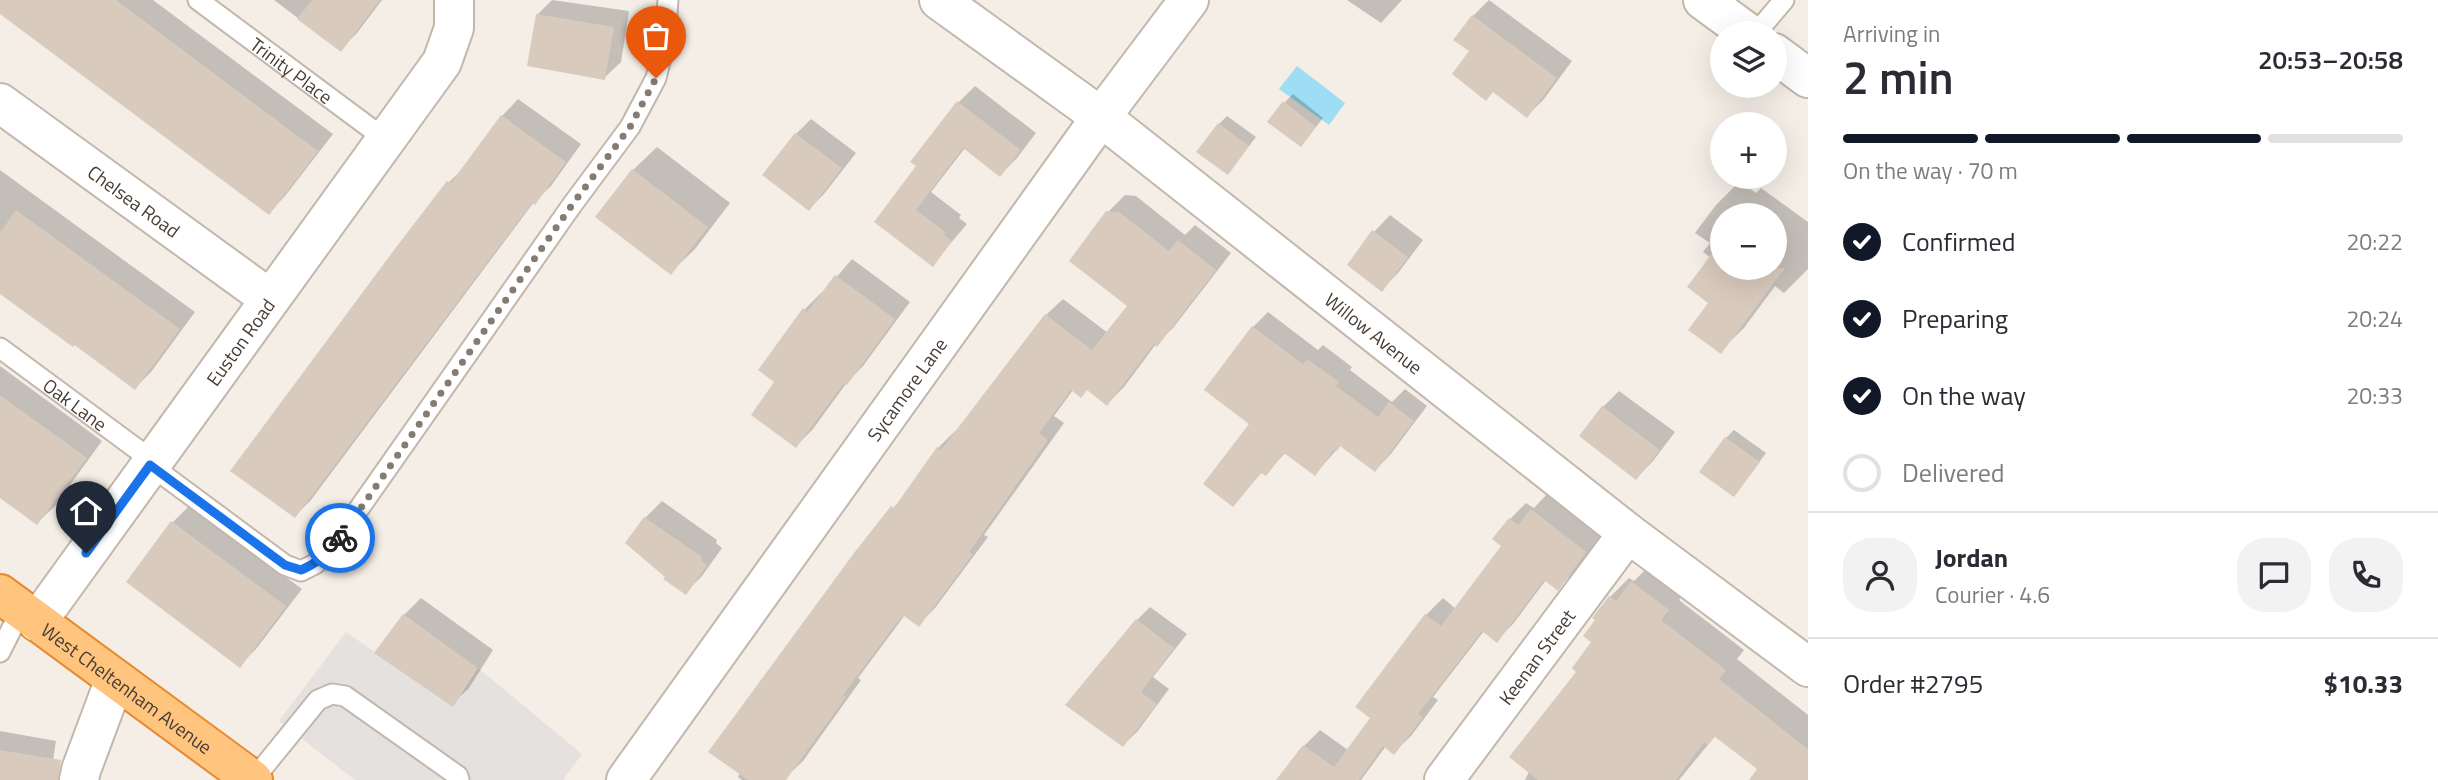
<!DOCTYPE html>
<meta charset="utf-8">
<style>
body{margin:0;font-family:"Titillium Web",sans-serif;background:#f2f2f3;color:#2b2b33;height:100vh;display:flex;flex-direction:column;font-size:26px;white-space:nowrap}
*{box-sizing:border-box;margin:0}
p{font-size:23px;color:#7c7c81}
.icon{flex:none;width:38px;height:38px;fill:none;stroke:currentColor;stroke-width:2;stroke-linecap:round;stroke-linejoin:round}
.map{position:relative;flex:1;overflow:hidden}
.details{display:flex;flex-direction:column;background:#fff;width:630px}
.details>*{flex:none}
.fabs{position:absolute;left:1710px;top:21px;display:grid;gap:14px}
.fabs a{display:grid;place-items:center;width:77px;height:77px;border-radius:50%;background:#fff;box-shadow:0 7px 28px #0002;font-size:35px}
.pin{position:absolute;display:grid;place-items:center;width:60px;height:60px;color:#fff;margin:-72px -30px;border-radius:50% 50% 50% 0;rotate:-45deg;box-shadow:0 0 7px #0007}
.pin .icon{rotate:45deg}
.courier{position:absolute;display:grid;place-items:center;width:70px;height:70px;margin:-35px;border:5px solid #1a73e8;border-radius:50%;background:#fff;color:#222;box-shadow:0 2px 9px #0007}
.summary em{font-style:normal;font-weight:600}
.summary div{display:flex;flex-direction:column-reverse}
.summary{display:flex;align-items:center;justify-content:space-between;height:119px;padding:0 35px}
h1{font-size:46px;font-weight:600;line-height:52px}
.bar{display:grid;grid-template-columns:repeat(4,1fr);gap:10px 7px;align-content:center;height:84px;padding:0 35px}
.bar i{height:9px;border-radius:5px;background:#e1e1e2}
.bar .selected{background:#111827}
.bar p{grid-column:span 4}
.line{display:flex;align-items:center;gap:18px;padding:0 35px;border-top:2px solid #e1e1e2}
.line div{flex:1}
.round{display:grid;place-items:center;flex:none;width:74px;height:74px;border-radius:28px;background:#f2f2f3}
ol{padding:0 35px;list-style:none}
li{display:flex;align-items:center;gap:21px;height:77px}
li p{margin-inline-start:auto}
li .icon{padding:7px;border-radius:50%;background:#111827;color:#fff;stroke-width:4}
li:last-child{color:#7c7c81}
li i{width:38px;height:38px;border:4px solid #e1e1e2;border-radius:50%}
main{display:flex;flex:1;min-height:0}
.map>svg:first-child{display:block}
.parking{fill:#e5e1de}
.water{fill:#9edef5}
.shadow{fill:#0003;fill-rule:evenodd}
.building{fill:#d9cabe}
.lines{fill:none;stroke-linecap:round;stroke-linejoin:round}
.service-casing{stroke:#c3b7ab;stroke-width:23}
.minor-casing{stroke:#c3b7ab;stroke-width:42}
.trunk-casing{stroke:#e7882d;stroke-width:42}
.service{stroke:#fff;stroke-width:19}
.minor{stroke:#fff;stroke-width:38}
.trunk{stroke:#ffc47d;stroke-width:38}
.done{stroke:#847b73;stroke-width:7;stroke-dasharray:0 12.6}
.route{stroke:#1a73e8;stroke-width:9}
.labels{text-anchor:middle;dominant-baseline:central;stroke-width:6;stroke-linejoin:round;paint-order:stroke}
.street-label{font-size:19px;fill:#473d35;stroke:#fff}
</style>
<main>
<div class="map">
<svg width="1808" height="780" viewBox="0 0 1808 780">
<rect width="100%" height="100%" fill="#f4eee6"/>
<path class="parking" d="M346 632 452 706 478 668 582 754 563 780H355L279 721Z"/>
<path class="water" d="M1297 66 1345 103 1329 125 1279 89Z"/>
<g class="shadow">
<path d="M0 0H153L333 134 285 196 269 213 0 12Z"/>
<path d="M274 0H382L357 33 340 50Z"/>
<path d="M552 0 629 11 621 62 604 78 537 15Z"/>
<path d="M1347 0H1402L1381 23Z"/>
<path d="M1489 0 1572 61 1544 99 1527 116 1471 51 1473 16Z"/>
<path d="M975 86 1036 133 1017 158 1000 175 965 148 931 192 961 215 959 218 967 224 932 265 876 222 918 166 913 161 959 102Z"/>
<path d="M1293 94 1323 118 1308 137 1285 102Z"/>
<path d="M518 99 581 144 551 186 534 202 311 500 295 516 399 247 449 182 466 166 502 116Z"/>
<path d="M1227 116 1256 137 1228 173 1219 124Z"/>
<path d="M811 119 856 153 824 194 809 209 764 174 796 134Z"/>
<path d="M657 147 730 203 695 249 671 272 633 170Z"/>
<path d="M0 170 195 312 151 372 135 388 0 292Z"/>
<path d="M1740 181 1756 193 1761 188 1808 222V269L1784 293 1775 286 1744 328 1720 351 1711 302V258L1703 252 1710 243 1695 233 1716 205ZM1722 215H1774V268H1722Z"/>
<path d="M1125 195 1136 196 1185 235 1195 225 1231 253 1173 328 1156 344 1124 387 1107 404 1088 389 1073 390 1054 416 1064 423 984 535 988 537 935 608 919 624 905 615 858 678 861 680 803 761 786 777 774 780H742L738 777 855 554 906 493 938 448 955 431 956 433 1046 315 1063 299 1108 333 1129 305 1108 212Z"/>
<path d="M1390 215 1423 240 1398 273 1382 289 1374 232Z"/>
<path d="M852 259 910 302 863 366 848 381 813 429 796 446 777 382 804 310 821 293 822 294Z"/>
<path d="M1268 312 1318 350 1323 345 1352 367 1350 370 1392 402 1405 389 1427 406 1390 455 1375 470 1341 445 1315 474 1286 452 1266 474 1262 472 1233 505 1252 424 1253 327Z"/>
<path d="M0 366 102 441 54 507 37 523 0 495Z"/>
<path d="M1619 391 1675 432 1653 461 1636 478 1603 407Z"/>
<path d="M1734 430 1766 453 1734 495 1726 438Z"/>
<path d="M1548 493 1602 535 1574 572 1558 588 1546 580 1513 624 1496 641 1484 631 1433 697 1438 700 1411 736 1394 752 1386 746 1361 780H1289L1304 746 1320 730 1348 750 1372 718 1358 706 1426 615 1443 598 1456 609 1503 546 1510 519 1526 503 1534 508Z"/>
<path d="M662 501 717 540 716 543 722 548 702 576 686 592 628 543 645 518Z"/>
<path d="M189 506 302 589 256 649 240 665 173 522Z"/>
<path d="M1652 563 1687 590 1679 600 1744 650 1737 659 1808 715V780H1771L1716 735 1679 780H1525L1593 642 1610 597 1629 578 1634 581Z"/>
<path d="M421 598 493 650 469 688 452 704 376 653 404 615Z"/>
<path d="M1150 607 1187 634 1153 677 1169 689 1137 732 1123 745 1137 620Z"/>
<path d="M0 731 56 741 50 780H0Z"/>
</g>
<g class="building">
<path d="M0 0H116L318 151 269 215 0 14Z"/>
<path d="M312 0H380L341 52 297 19Z"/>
<path d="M536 14 614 27 605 80 527 66Z"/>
<path d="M1472 15 1557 78 1527 118 1493 92 1486 101 1452 74 1469 51 1453 40Z"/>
<path d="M957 101 1021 150 1000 177 963 148 916 210 946 232 944 235 952 241 933 267 874 222 916 166 910 162Z"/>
<path d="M1283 101 1316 127 1301 147 1267 122Z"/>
<path d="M501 115 566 162 535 205 532 203 295 518 230 471 397 246 447 181 451 183Z"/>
<path d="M1218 123 1249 146 1228 175 1196 152Z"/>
<path d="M795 133 842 168 809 211 762 175Z"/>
<path d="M632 169 708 227 671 275 595 217Z"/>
<path d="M16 210 180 329 135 390 75 345 73 347 0 294V233Z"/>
<path d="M1106 211 1119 212 1169 251 1178 240 1216 270 1157 347 1154 344 1107 406 1087 390 1081 398 1071 390 1039 433 1048 440 969 552 973 554 919 627 904 616 898 621 843 695 846 697 786 780H748L708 752 854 553 891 506 894 508 937 447 941 450 1045 314 1092 350 1127 306 1069 261Z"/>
<path d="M1372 230 1408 257 1382 292 1347 265Z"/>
<path d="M1722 240V268H1785L1721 354 1688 330 1708 303 1687 287Z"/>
<path d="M835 275 895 319 847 385 844 383 796 448 751 415 774 382 758 370 803 308 807 312Z"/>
<path d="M1252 326 1303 364 1307 359 1339 382 1336 386 1378 417 1389 402 1414 421 1375 472 1340 446 1337 451 1334 450 1315 476 1284 453 1266 476 1261 473 1233 507 1203 484 1249 424 1204 390Z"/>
<path d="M0 395 87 458 37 525 0 498Z"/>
<path d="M1602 406 1660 450 1636 480 1579 436Z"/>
<path d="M1725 437 1760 462 1734 497 1699 472Z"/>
<path d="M1531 509 1586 552 1558 591 1544 580 1497 643 1482 631 1418 714 1423 717 1394 755 1383 746 1359 780H1276L1303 745 1334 767 1370 718 1355 707 1425 614 1441 626 1501 546 1492 539 1509 518 1518 525Z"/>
<path d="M644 517 702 557 701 560 707 565 686 595 663 579 665 577 625 543Z"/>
<path d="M171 521 286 606 240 668 126 582Z"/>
<path d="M1631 581 1669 610 1661 620 1726 670 1719 679 1808 749V780H1749L1757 769 1714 736 1708 745 1704 742 1676 780H1538L1509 757 1576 672 1572 668 1591 642 1583 636 1595 620 1592 618 1609 596 1616 601Z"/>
<path d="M403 614 478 668 453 707 374 653Z"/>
<path d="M1136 619 1174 648 1141 692 1157 704 1123 747 1065 705Z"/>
<path d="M0 750 61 760 58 780H0Z"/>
</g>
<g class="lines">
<g class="service-casing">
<g id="service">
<path id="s1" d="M198 0 385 139"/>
<path d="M1756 33 1784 0"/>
<path id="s2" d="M0 348 153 461"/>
<path d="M150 465 285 565 301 571 315 564 330 550 572 205 630 127 656 78 665 40 668 0"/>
<path d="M0 652 21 610"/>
<path d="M253 780 318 700 332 694 345 696 458 776 459 780"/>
</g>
</g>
<g class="minor-casing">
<g id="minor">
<path id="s3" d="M939 0 1101 117 1628 533 1808 667"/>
<path d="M1703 0 1748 33"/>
<path d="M1774 53 1808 78"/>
<path id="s4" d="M0 103 270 299"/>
<path id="s5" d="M37 622 442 62 454 28V0"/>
<path d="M79 780 81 770 115 679"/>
<path id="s6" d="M626 780 1101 117 1189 0"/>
<path id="s7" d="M1444 780 1628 533"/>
</g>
</g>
<g class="trunk-casing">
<g id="trunk">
<path id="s8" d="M0 594 253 780"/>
</g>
</g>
<use href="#service" class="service"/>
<use href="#minor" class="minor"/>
<use href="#trunk" class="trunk"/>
</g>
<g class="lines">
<path class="done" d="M340 538 572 205 630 127 656 78"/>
<path class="route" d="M86 553 150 465 285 565 301 570C318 563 329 553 340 538"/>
</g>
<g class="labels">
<g class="street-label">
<text stroke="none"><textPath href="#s1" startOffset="117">Trinity Place</textPath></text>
<text stroke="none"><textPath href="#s4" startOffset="166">Chelsea Road</textPath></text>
<text stroke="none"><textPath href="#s3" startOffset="548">Willow Avenue</textPath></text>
<text stroke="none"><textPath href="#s5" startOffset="346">Euston Road</textPath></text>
<text stroke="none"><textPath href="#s6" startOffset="481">Sycamore Lane</textPath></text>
<text stroke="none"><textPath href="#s2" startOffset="94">Oak Lane</textPath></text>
<text stroke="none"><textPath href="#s7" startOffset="154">Keenan Street</textPath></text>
<text stroke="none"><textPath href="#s8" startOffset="158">West Cheltenham Avenue</textPath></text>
</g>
</g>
</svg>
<div class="fabs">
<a><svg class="icon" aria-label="layers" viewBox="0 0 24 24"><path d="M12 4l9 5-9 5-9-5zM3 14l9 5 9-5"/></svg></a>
<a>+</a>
<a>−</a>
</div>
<div class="pin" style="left:656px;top:78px;background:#ea580c"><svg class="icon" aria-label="bag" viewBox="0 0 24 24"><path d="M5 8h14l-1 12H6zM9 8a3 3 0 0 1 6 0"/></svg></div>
<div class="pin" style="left:86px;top:553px;background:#1f2937"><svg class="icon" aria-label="home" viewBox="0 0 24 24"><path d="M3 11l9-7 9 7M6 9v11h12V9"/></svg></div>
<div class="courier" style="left:340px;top:538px"><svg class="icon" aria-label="bike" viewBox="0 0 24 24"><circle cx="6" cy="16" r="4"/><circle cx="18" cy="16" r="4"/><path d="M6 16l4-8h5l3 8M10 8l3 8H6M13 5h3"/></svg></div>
</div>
<section class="details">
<div class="summary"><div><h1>2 min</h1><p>Arriving in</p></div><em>20:53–20:58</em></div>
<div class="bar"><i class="selected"></i><i class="selected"></i><i class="selected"></i><i></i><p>On the way · 70 m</p></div>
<ol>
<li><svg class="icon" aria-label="check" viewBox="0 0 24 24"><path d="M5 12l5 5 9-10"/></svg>Confirmed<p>20:22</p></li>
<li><svg class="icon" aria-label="check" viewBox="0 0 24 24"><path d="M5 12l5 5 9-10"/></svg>Preparing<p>20:24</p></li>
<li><svg class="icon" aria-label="check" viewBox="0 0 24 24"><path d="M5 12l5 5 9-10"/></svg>On the way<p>20:33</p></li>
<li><i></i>Delivered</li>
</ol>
<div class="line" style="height:126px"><a class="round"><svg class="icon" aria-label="person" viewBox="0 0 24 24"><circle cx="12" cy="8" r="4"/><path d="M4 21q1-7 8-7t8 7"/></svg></a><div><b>Jordan</b><p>Courier · 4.6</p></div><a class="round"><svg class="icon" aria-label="chat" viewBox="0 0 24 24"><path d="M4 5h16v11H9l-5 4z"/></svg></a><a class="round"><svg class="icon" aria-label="phone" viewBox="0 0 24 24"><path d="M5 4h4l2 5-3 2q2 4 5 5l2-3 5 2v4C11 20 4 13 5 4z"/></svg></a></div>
<div class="line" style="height:91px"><div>Order #2795</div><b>$10.33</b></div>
</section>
</main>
